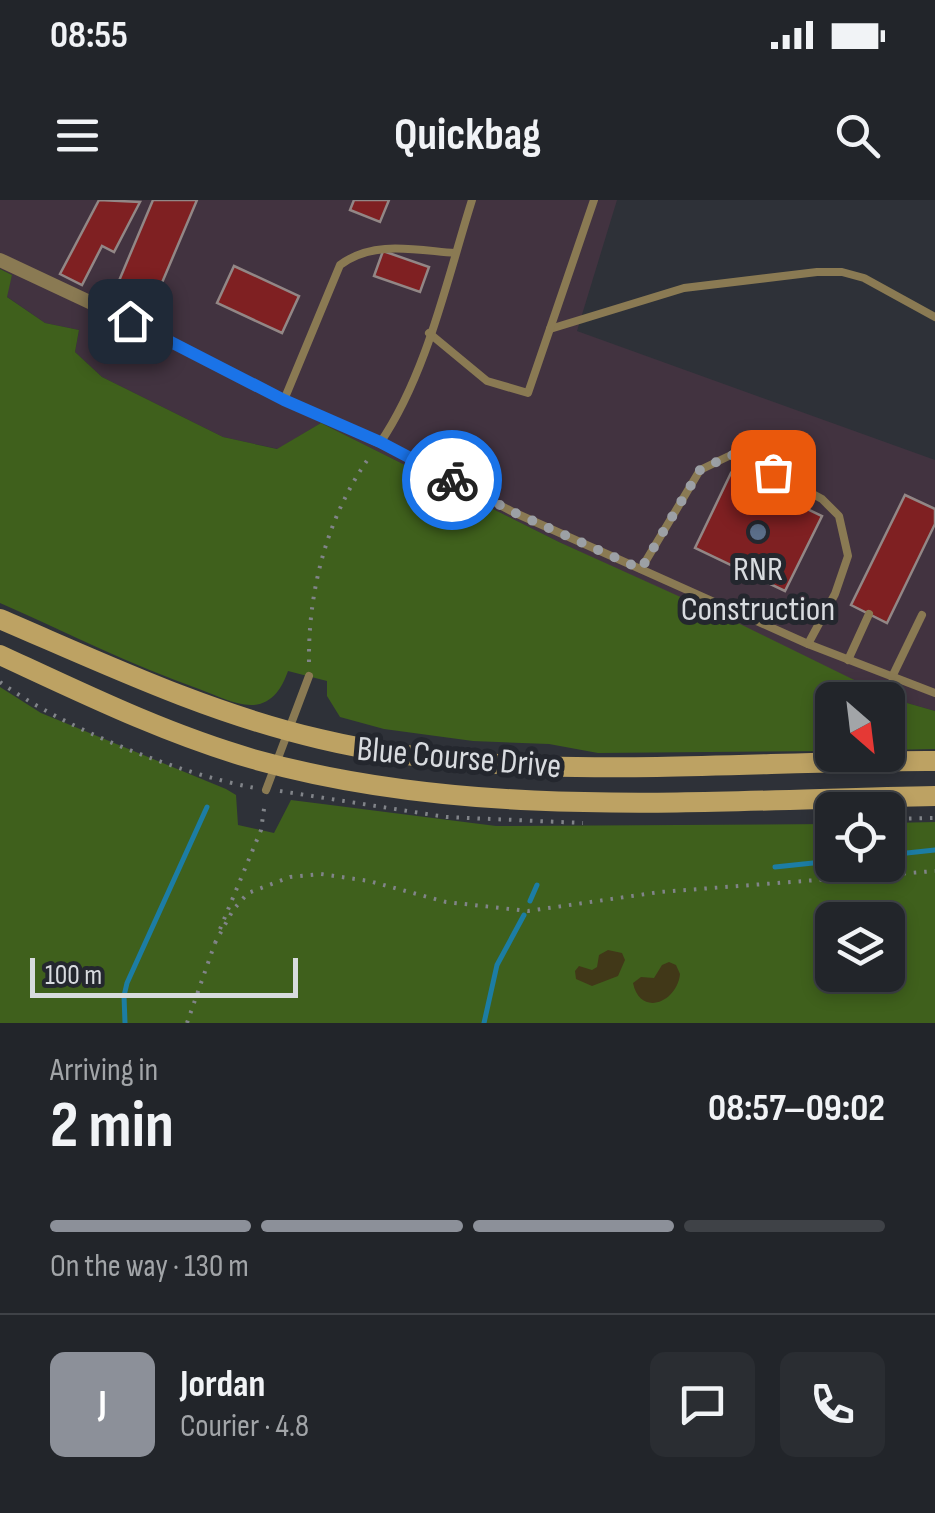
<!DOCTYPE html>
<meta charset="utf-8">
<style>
body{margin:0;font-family:"Sofia Sans Condensed",sans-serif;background:#2a2d32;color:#f1f3f6;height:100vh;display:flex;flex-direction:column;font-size:38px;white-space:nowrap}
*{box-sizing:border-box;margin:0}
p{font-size:32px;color:#a2a5a8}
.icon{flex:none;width:55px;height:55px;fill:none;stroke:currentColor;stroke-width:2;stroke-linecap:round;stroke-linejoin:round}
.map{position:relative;height:823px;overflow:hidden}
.panel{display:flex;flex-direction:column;background:#22252a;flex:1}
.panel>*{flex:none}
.needle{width:65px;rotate:152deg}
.buttons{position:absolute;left:815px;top:482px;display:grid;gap:20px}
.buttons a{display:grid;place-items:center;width:90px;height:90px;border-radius:15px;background:#22252a;box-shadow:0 5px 15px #0003,0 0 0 2px #3f4247;font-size:50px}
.scale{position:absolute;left:30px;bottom:25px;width:268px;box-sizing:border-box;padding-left:10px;border:5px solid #d8dbdf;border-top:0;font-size:28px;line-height:35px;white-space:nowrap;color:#d8dbdf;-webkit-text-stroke:8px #24272e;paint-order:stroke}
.pin{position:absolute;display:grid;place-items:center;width:85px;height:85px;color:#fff;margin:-42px;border-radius:20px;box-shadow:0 5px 15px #0006}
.courier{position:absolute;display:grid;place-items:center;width:100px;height:100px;margin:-50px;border:8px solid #1a73e8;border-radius:50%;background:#fff;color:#222;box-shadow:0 2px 12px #0007}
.summary em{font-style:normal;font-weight:700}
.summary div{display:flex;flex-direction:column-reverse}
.summary{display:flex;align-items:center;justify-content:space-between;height:170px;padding:0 50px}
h1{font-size:65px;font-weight:700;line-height:75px}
.bar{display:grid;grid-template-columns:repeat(4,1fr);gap:15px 10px;align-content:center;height:120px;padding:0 50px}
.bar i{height:12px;border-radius:8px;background:#3f4247}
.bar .on{background:#8c9099}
.bar p{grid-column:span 4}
.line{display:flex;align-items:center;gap:25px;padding:0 50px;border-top:2px solid #3f4247}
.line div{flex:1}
.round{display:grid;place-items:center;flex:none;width:105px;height:105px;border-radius:15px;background:#2a2d32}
.status{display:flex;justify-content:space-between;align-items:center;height:70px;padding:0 50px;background:#22252a;direction:ltr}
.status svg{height:28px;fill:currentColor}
header{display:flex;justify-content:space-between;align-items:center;height:130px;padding:0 50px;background:#22252a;font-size:45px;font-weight:700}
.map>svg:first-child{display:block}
.commercial{fill:#423340}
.green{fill:#3f601c;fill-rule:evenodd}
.sand{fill:#413818}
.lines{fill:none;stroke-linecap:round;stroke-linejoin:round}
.stream{stroke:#1c7da4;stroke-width:5}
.building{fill:#7f2022;stroke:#928786;stroke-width:2.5}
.path{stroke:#818489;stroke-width:4;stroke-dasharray:2.5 8;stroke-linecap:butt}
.service{stroke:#8a7a53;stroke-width:8}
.minor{stroke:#8a7a53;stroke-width:14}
.secondary{stroke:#bda263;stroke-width:20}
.done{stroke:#9ca0a5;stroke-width:10;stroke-dasharray:0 18}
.route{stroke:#1a73e8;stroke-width:12}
.service-dot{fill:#5c6f8a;stroke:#24272e;stroke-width:4}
.labels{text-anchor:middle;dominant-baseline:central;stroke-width:10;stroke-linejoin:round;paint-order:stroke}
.poi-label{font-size:35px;fill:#d8dbdf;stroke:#24272e}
.street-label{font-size:35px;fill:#d8dbdf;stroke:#24272e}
</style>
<div class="status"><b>08:55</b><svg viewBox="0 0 49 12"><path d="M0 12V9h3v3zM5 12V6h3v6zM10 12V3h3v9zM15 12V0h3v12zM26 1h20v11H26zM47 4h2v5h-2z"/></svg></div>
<header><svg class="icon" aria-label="menu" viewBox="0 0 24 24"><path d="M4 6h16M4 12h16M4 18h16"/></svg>Quickbag<svg class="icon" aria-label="search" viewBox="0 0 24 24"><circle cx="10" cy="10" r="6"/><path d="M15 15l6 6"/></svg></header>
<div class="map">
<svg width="935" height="823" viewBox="0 0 935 823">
<rect width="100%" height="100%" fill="#2e3138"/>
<path class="commercial" d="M0 0H617L577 131 935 260V511L893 499 559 342 321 223 278 249 223 237 102 177 75 152 79 130 45 123 6 96 12 75 0 69Z"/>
<g class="green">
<path d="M0 69 12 75 7 97 45 123 79 130 75 152 102 177 223 237 277 249 321 223 559 342 738 423 893 499 935 511V549L888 550V500H832V551L598 553 549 544 473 541 384 529 340 517 327 496V481L288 471C282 488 272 505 251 505 234 505 216 495 199 489 131 465 66 432 0 403Z"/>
<path d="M0 487 41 513 226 589 236 595 238 625 274 633 291 600 496 626 832 624V665H888V623L935 622V823H0ZM832 720H888V775H832Z"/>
</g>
<g class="sand">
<path d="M608 750 622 753 625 760 618 776 592 786 576 779 575 771 579 766 592 770 597 767 599 755Z"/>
<path d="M669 762 676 765 680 774C677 803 640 817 633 783L641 777 654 778 662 765Z"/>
</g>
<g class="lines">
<g class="stream">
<path d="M888 655 935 650"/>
<path d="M775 667 832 661"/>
<path d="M530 701 537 685"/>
<path d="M125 823 124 796 127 783 207 607"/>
<path d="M484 823 497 765 524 715"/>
</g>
</g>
<g class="building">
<path d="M99 0 140 2 114 52 102 46 82 85 60 74Z"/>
<path d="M153 0H197L150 111 113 95Z"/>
<path d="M354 0H389L380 22 350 10Z"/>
<path d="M383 51 429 67 420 92 374 76Z"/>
<path d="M234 66 299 96 282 133 217 103Z"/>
<path d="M731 273 822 316 785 391 695 348Z"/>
<path d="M905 295 935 309V324L887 423 851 405Z"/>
</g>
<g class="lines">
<g class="path">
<path d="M309 462C308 389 328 314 371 255"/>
<path d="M0 482C65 529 176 573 255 588"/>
<path d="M280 591 446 617 583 623"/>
<path d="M888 619 935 618"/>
<path d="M220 729 261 630 265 602"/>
<path d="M215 743 233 710 248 693 290 677 321 674 369 681 446 702 528 711 660 692 935 671"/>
<path d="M187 823 215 743"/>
</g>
<g class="service">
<path d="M130 121 284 200 407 256 513 312 808 444 935 493"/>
<path d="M550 129 684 88 817 72H842L864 78 935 117"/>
<path d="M429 133 487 181 528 193 594 0"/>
<path d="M284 200 340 65C373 40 415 50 455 53"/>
<path d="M380 243C427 174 447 79 472 0"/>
<path d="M641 369 700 270 731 255 748 259 822 299 839 316 848 356 835 394 808 444"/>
<path d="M848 460 869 414"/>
<path d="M892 477 922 415"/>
<path d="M266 590 309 476"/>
</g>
<path class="minor" d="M0 60 130 121"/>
<g class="secondary">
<path d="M0 419C105 464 208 513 320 539 516 586 735 560 935 561"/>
<path d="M0 455C82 493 166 534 253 559 473 621 709 600 935 596"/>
</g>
</g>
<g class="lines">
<path class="done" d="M452 280 513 312 641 369 700 270 731 255 748 259 773 272"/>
<path class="route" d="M130 121 284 200 380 242 452 280"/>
</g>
<circle class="service-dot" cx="758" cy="332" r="10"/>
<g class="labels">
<g class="poi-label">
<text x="758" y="369">RNR<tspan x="758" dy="40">Construction</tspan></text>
</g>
<g class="street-label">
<text transform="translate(459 558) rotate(5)">Blue Course Drive</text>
</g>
</g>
</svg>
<div class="buttons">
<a><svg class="needle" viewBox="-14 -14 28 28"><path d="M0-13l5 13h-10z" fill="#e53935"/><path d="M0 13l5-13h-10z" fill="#a2a5a8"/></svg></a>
<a><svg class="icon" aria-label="locate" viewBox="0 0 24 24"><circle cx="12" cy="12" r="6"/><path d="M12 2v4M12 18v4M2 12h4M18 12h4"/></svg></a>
<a><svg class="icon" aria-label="layers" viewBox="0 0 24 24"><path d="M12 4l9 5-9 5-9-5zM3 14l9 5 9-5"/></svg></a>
</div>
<div class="scale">100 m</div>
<div class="pin" style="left:773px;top:272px;background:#ea580c"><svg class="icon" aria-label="bag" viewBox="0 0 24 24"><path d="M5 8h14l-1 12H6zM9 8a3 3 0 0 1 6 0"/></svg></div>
<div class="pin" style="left:130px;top:121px;background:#1f2937"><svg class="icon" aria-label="home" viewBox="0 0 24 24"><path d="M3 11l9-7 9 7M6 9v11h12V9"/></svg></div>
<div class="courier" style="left:452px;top:280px"><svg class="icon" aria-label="bike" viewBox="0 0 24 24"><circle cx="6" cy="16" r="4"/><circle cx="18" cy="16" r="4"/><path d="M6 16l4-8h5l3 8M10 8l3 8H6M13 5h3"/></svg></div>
</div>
<section class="panel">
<div class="summary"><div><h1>2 min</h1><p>Arriving in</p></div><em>08:57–09:02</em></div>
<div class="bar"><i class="on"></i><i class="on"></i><i class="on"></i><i></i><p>On the way · 130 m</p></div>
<div class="line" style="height:180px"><b class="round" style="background:#8c9099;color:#fff">J</b><div><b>Jordan</b><p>Courier · 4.8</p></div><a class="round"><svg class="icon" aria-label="chat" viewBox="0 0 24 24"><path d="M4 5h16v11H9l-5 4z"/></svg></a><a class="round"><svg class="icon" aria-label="phone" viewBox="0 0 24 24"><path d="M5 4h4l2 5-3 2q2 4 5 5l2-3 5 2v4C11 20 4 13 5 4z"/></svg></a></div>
</section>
